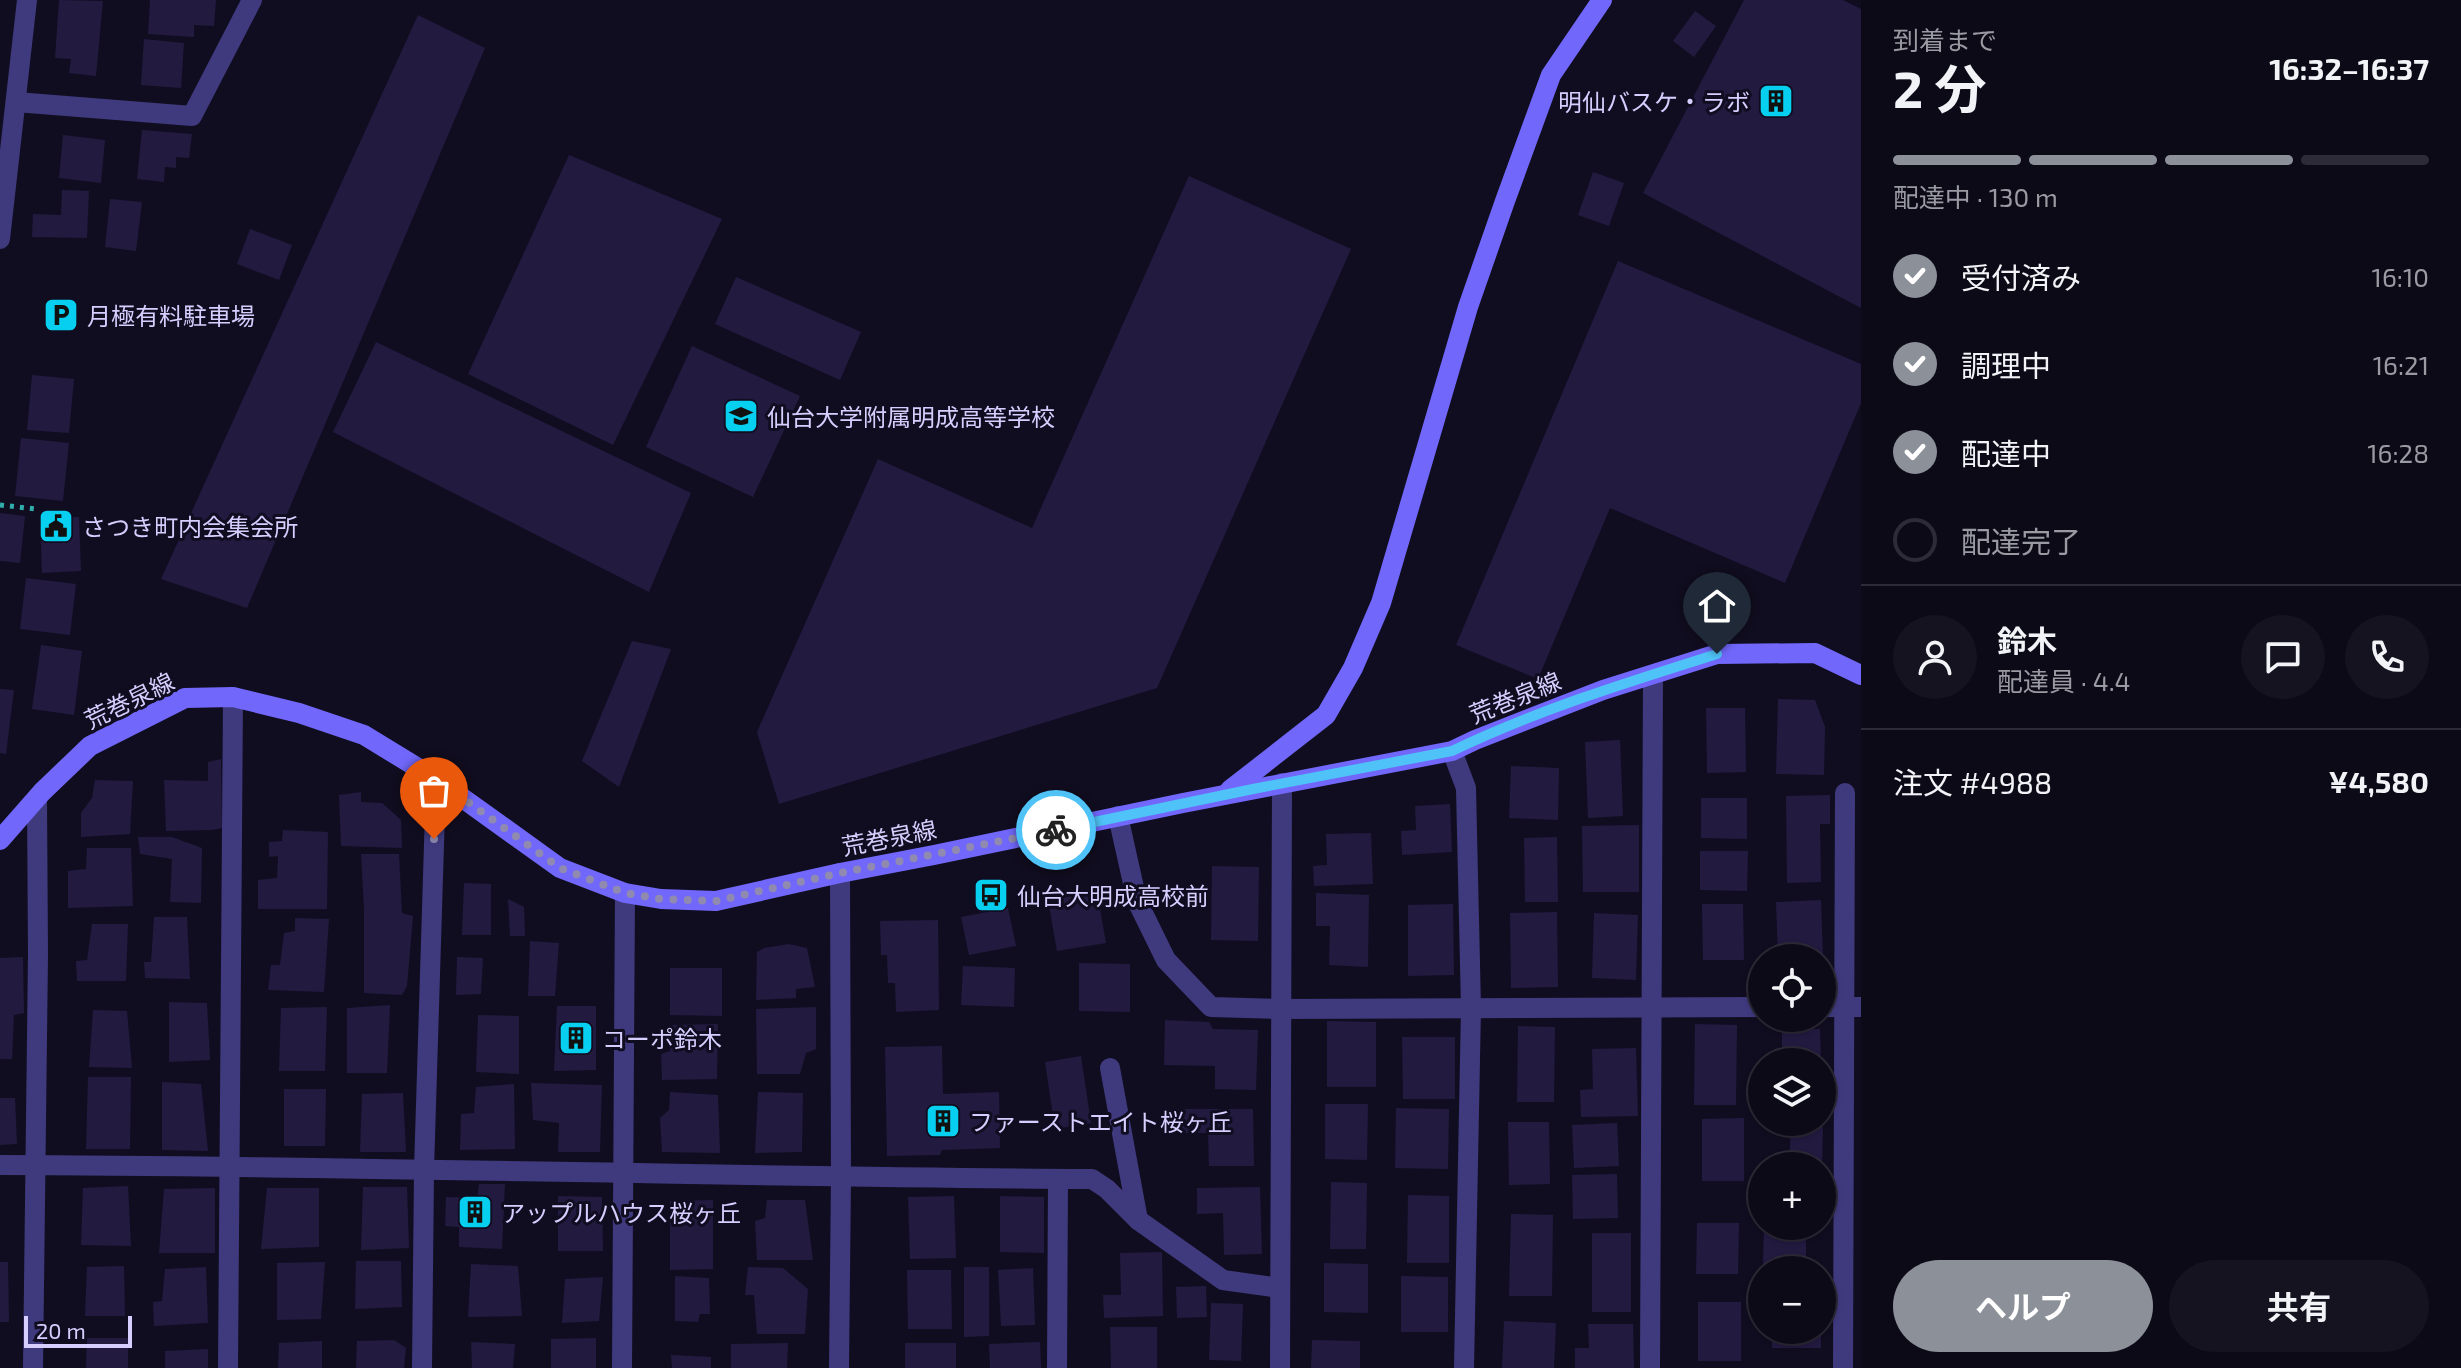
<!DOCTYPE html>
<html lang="ja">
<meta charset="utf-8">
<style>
body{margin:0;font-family:"Exo 2","Noto Sans JP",sans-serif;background:#161321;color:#f1f3f6;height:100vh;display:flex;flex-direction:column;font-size:30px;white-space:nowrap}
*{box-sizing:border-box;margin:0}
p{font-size:26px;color:#9a9aa2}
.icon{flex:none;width:44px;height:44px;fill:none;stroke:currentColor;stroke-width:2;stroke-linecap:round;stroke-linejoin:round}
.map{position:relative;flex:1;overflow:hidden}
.sheet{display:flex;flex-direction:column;background:#0d0a18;width:600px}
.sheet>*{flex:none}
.tools{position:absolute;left:1748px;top:944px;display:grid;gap:16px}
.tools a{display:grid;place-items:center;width:88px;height:88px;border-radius:50%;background:#0d0a18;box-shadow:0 2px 6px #0004,0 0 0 2px #2d2b37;font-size:40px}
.scale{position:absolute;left:24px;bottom:20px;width:108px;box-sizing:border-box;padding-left:8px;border:4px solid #d5cefe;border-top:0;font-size:22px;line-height:28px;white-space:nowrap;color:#d5cefe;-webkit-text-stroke:6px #110d20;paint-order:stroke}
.pin{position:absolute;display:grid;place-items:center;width:68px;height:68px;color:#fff;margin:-82px -34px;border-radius:50% 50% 50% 0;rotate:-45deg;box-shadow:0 0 8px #0007}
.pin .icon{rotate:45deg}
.courier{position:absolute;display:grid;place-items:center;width:80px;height:80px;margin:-40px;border:6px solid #4fc3f7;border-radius:50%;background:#fff;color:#222;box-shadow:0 2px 10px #0007}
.headline em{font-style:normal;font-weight:700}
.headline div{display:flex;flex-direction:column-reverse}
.headline{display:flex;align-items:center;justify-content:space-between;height:136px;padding:0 32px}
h1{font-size:52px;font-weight:700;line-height:60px}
.bar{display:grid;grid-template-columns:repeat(4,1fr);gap:12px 8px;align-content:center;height:96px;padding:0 32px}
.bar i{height:10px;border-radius:6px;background:#2d2b37}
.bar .active{background:#8c9099}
.bar p{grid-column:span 4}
.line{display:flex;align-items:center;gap:20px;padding:0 32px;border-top:2px solid #2d2b37}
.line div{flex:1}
.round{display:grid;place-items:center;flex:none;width:84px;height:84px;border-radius:42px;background:#161321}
ol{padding:0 32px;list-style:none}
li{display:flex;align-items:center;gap:24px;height:88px}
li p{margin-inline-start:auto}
li .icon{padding:8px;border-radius:50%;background:#8c9099;color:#fff;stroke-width:4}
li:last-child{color:#9a9aa2}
li i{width:44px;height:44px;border:4px solid #2d2b37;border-radius:50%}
.primary-button{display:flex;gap:16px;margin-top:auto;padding:16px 32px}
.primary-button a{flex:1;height:92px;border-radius:48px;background:#8c9099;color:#fff;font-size:32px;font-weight:700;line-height:92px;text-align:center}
.primary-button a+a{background:#161321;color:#f1f3f6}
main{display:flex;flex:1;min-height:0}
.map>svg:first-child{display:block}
.building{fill:#231a40}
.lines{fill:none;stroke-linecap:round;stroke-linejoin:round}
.path{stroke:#31aeac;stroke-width:5;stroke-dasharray:4 6;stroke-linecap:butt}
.street{stroke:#3f3a7e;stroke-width:20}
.secondary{stroke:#7168fb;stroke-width:20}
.done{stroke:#908ab0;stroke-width:8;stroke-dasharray:0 14.4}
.route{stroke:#4fc3f7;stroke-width:10}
.labels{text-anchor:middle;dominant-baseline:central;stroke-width:6;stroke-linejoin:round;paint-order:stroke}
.poi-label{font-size:24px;fill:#d5cefe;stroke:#110d20;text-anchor:start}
.street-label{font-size:24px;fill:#d5cefe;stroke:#110d20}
</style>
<main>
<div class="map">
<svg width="1861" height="1368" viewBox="0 0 1861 1368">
<rect width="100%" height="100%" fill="#110d20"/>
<g class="building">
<path d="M59 0 103 1 96 76 69 73 71 59 55 58Z"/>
<path d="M150 0H216L214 26 194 25V37L148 34Z"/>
<path d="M1744 0H1843L1861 9V308L1643 193Z"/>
<path d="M1695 11 1716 26 1694 57 1673 41Z"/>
<path d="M418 15 485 48 247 608 161 579Z"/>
<path d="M144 39 184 43 181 88 141 85Z"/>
<path d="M142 130 192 134 189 158 176 157V168L165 167 164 182 137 179Z"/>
<path d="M63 135 105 140 101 183 59 178Z"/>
<path d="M569 155 722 219 613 445 468 374Z"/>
<path d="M1593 172 1624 183 1609 226 1578 215Z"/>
<path d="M1189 176 1351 249 1157 688 779 804 757 732 878 459 1032 528Z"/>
<path d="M62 190 89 191 87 238 32 237 33 214 61 215Z"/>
<path d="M110 199 142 202 136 251 105 247Z"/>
<path d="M250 229 292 245 279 280 237 264Z"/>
<path d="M1618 261 1861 364V403L1785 583 1610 508 1538 679 1456 645Z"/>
<path d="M736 277 861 332 840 380 715 324Z"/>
<path d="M376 342 691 493 649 592 333 432Z"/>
<path d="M692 346 800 396 753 497 646 447Z"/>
<path d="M32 375 74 379 69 433 27 430Z"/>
<path d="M21 438 69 443 63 501 15 496Z"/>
<path d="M0 513 25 516 20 563 0 561Z"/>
<path d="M79 517 81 571 42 573 40 518Z"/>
<path d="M26 578 76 584 70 635 20 629Z"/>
<path d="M632 641 671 649 619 787 582 761Z"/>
<path d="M41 645 82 651 74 715 32 709Z"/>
<path d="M0 689 14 690 6 754 0 753Z"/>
<path d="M1778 699 1815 700 1825 727 1824 775 1776 774Z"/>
<path d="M1706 708H1745L1746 772 1707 773Z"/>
<path d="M1620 740 1623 816 1588 818 1585 742Z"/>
<path d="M221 759 222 828 212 830 166 831 164 780 208 781V762Z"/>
<path d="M1511 766 1559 768 1558 820 1509 818Z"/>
<path d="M95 780 133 781 130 834 81 837V813L92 798Z"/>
<path d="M361 792V802L382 803 401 820 402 848 341 846 339 795Z"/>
<path d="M1830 795V824H1820L1821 882 1787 883 1786 796Z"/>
<path d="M1701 798H1747V839L1701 838Z"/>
<path d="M1450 804 1452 852 1402 855 1401 831 1416 830 1415 806Z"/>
<path d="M1639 825V892H1583L1582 826Z"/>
<path d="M283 830 328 832 327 909H258V880L277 878 278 856 269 857V842L282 841Z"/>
<path d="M1371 833 1373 884 1314 886 1313 866 1327 865 1326 834Z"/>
<path d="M138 837H172L202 848 201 903 170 902 172 859 140 854Z"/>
<path d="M1557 837 1558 902H1525L1524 838Z"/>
<path d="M87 848H131L133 906 68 908V871L86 869Z"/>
<path d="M1700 851H1748L1747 891 1700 890Z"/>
<path d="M361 854H399L402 913 413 916 407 986 402 995 364 993V909Z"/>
<path d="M1212 866 1259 867 1258 941 1211 940Z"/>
<path d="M464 883 491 884V935H462Z"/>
<path d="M1097 892 1106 943 1057 951 1048 900Z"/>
<path d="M1316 893 1369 895 1368 967 1329 965 1330 926H1316Z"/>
<path d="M508 899 524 907 525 936H510Z"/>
<path d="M1821 900 1823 958H1778L1776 902Z"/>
<path d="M1453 904 1454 975 1408 976V905Z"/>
<path d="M1702 904H1743L1744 960H1703Z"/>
<path d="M1008 908 1016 946 969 955 961 917Z"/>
<path d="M1557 912 1558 987 1511 988 1510 913Z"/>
<path d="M1594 913 1638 915 1636 980 1592 978Z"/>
<path d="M154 917H187L190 979 145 978 144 962H151Z"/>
<path d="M295 918 329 919 324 992 268 990 271 965H280L284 933 295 931Z"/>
<path d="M938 920 939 1010 896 1012 895 983H888L887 955H881L880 921Z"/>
<path d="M92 924H128L126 981H77L76 961 87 960Z"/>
<path d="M530 941 559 943 555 996H528Z"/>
<path d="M789 944 807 948 815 987 796 989V998L756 1000 757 952 764 948Z"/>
<path d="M23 957 24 1013 14 1015 12 1059H0V958Z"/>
<path d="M457 957 483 958 481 994 456 995Z"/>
<path d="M1079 963 1130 964V1012L1079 1011Z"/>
<path d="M963 966 1015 968 1014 1007 961 1005Z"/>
<path d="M670 968H722V1016L670 1015Z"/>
<path d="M169 1002 207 1003 210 1060 169 1062Z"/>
<path d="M390 1005 387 1073H347V1008Z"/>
<path d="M557 1006H596V1070L554 1071Z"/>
<path d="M327 1007 325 1071H279L281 1008Z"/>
<path d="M816 1007V1049L806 1053 800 1074H757L756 1009Z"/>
<path d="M93 1010 127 1011 132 1068 89 1067Z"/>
<path d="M478 1015 519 1016V1074L476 1072Z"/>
<path d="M1165 1020 1209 1022 1213 1029 1258 1030 1256 1090 1215 1089V1066L1164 1065Z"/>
<path d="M1327 1021 1376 1022V1087H1327Z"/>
<path d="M718 1024 717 1079 662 1080 661 1054 670 1051 669 1025Z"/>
<path d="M1695 1024 1737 1025 1736 1105H1694Z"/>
<path d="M1518 1026 1555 1027 1554 1102H1517Z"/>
<path d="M1782 1029H1820L1821 1062H1782Z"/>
<path d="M1402 1037H1455V1099H1403Z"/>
<path d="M942 1046 943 1094 999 1092 1000 1148 942 1150 940 1155 887 1156 885 1047Z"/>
<path d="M1636 1048 1638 1116 1581 1117 1580 1090 1593 1089 1592 1049Z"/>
<path d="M1081 1056 1091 1123 1055 1129 1045 1062Z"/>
<path d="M88 1077H131L130 1149H86Z"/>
<path d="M162 1082 201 1084 208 1151 162 1150Z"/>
<path d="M531 1083 602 1085 600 1152H558L559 1123 533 1120Z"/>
<path d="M514 1084 515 1149 460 1150 461 1114 474 1113 476 1087Z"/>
<path d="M284 1089H326L325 1146H284Z"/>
<path d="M670 1092 718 1095 720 1153 662 1152 660 1118 669 1110Z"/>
<path d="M758 1092 803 1093 802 1152 755 1153Z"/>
<path d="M403 1093 406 1152H360L362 1094Z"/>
<path d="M0 1098H15L17 1144 0 1145Z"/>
<path d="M1325 1104H1368L1367 1160 1325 1159Z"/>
<path d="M1396 1108 1449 1109 1448 1169 1395 1168Z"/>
<path d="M1167 1109H1253L1254 1166H1209L1208 1133H1166Z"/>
<path d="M1744 1118V1181H1702V1119Z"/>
<path d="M1508 1122H1549L1550 1184 1509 1185Z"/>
<path d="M1617 1123 1619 1166 1574 1168 1572 1125Z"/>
<path d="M1791 1127H1823L1822 1166H1789Z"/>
<path d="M1617 1174 1618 1218 1573 1219 1572 1175Z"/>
<path d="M1331 1182 1367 1183 1366 1249H1330Z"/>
<path d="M479 1184H505L502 1249 459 1247V1227L445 1226 446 1197 477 1198Z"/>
<path d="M128 1186 131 1246 81 1245 83 1188Z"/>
<path d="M363 1187H407L409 1248 361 1250Z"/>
<path d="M1260 1187 1262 1254 1224 1255 1223 1213 1197 1214V1188Z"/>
<path d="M215 1188V1253H159L164 1189Z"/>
<path d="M267 1188H319V1247L261 1249Z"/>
<path d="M1408 1195 1449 1196V1263H1407Z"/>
<path d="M558 1196 602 1197 603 1251H558Z"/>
<path d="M954 1196 956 1258 910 1259 908 1197Z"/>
<path d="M1000 1196 1044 1197V1253L1000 1252Z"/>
<path d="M713 1200V1269L670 1270V1201Z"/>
<path d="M767 1200H805L813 1260H757L755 1221 765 1218Z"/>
<path d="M1511 1214 1553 1215 1552 1296H1509Z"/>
<path d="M1697 1223H1739L1738 1274H1696Z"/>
<path d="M1764 1226H1806V1264H1763Z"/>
<rect x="1592" y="1233" width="39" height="79"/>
<path d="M1162 1252 1163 1316 1104 1318 1103 1295H1121L1120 1253Z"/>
<path d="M356 1261H401L402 1307 355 1309Z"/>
<path d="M0 1262H8L9 1322H0Z"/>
<path d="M325 1262 321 1319 277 1320V1263Z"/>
<path d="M1324 1263 1368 1264V1313L1324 1312Z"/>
<path d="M471 1264 518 1266 522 1316 468 1317Z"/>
<path d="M124 1266 125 1316H85L87 1267Z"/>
<path d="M206 1267 208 1323 154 1326 153 1302 162 1301 165 1269Z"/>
<path d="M748 1267 783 1268 808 1289 805 1334H757L754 1295H745Z"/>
<path d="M964 1267H989V1336L964 1337Z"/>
<path d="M1033 1268 1035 1325 1001 1326 998 1270Z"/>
<path d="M907 1270H951L952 1329H908Z"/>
<path d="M675 1276 709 1278 710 1314H700L698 1322 675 1321Z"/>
<path d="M1401 1276 1448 1277V1332H1401Z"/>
<path d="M603 1277 599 1321 562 1323 565 1279Z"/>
<path d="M1206 1286 1207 1317 1177 1318 1176 1287Z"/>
<rect x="1698" y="1302" width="43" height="59"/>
<path d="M1211 1303 1243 1304 1241 1361 1209 1360Z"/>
<path d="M1504 1321 1556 1323 1554 1368H1502Z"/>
<path d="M1588 1324H1633L1634 1368H1575V1348H1589Z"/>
<path d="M1110 1327H1157V1368H1111Z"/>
<rect x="1772" y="1330" width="49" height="18"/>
<path d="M87 1338H128V1368H86Z"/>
<path d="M596 1338V1368H551V1339Z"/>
<path d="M394 1340 406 1348 404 1368H356L357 1341Z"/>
<path d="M1312 1340 1360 1341V1368H1311Z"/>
<path d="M322 1341V1368H278L279 1343Z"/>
<path d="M471 1342 515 1344 513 1368H472Z"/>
<path d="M1040 1342 1041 1368H990L989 1344Z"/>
<path d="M788 1343 787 1368H731V1344Z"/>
<rect x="905" y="1343" width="51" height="25"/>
<path d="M208 1349V1368H165V1351Z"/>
<path d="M671 1355 711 1357V1368H672Z"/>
</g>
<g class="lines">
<path class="path" d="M0 505 36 509"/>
<g class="street">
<path d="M16 102 192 116 252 0"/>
<path d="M0 239 27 0"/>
<path d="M1452 751 1466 788 1471 1008 1464 1368"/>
<path d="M1118 816 1137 901 1166 960 1211 1007 1281 1009 1762 1007"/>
<path d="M1822 1007H1861"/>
<path d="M1110 1068 1138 1220"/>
<path d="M0 1165C364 1166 728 1177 1092 1179L1107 1189 1138 1220 1223 1280 1280 1288"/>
<path d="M33 1368 38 954 37 799"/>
<path d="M228 1368 233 697"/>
<path d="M422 1368 424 1170 436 779"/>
<path d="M622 1368 625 893"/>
<path d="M839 1368 841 1176 840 873"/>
<path d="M1057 1368 1058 1179"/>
<path d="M1280 1368 1282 783"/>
<path d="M1650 1368 1653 675"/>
<path d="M1843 1368 1845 793"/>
</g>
<g class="secondary">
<path d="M1230 790 1326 715 1353 668 1381 603 1468 307 1505 201 1551 75 1602 0"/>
<path d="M0 840 42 792 90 746 185 698 233 697 299 713 364 735 436 779 560 868 625 893 661 899 716 901 840 873 934 855 1183 803 1452 751 1475 740 1603 690 1717 654 1815 653 1861 675"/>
</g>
</g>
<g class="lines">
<path class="done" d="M434 839 436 779 560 868 625 893 661 899 716 901 840 873 1056 830"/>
<path class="route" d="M1056 830 1253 789 1452 751C1537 710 1628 682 1717 654"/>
</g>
<defs>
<g id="building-square" transform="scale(1.8)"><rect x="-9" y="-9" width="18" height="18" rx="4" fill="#07cff0" stroke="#110d20"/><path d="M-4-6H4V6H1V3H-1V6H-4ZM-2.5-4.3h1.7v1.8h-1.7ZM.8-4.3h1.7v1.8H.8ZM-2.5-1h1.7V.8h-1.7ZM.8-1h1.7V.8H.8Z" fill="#111"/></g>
<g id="parking-square" transform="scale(1.8)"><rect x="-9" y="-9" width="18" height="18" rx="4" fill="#07cff0" stroke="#110d20"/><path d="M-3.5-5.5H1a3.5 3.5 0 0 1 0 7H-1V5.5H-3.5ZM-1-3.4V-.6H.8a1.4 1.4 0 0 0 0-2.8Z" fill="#111"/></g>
<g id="school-square" transform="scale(1.8)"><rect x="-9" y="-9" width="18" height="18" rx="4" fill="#07cff0" stroke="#110d20"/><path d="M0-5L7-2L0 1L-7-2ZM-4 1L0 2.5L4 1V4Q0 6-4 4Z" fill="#111"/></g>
<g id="civic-square" transform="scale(1.8)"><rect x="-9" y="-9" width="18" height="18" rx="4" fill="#07cff0" stroke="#110d20"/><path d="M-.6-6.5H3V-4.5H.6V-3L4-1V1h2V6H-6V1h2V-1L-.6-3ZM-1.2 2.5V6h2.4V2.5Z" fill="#111"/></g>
<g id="bus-square" transform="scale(1.8)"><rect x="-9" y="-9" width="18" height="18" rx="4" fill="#07cff0" stroke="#110d20"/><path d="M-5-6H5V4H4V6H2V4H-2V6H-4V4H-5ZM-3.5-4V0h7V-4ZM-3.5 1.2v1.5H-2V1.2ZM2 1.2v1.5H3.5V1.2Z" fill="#111"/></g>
</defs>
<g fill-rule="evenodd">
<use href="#building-square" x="1776" y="101"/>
<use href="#parking-square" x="61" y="315"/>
<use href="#school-square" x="741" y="416"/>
<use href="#civic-square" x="56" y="526"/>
<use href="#bus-square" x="991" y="895"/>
<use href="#building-square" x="576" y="1038"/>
<use href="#building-square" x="943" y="1121"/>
<use href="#building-square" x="475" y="1212"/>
</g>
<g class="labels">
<g class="poi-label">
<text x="1750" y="101" text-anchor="end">明仙バスケ・ラボ</text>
<text x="87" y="315">月極有料駐車場</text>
<text x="767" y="416">仙台大学附属明成高等学校</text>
<text x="82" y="526">さつき町内会集会所</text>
<text x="1017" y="895">仙台大明成高校前</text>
<text x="602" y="1038">コーポ鈴木</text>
<text x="969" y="1121">ファーストエイト桜ヶ丘</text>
<text x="501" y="1212">アップルハウス桜ヶ丘</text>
</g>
<g class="street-label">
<text transform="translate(1515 697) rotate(-22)">荒巻泉線</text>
<text transform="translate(129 700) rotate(-26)">荒巻泉線</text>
<text transform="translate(889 837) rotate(-11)">荒巻泉線</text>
</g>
</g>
</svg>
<div class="tools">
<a><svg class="icon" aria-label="locate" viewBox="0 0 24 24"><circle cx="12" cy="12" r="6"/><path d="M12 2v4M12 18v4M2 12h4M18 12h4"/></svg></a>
<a><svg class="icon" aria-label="layers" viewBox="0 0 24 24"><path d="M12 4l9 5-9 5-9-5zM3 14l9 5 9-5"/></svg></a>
<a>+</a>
<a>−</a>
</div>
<div class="scale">20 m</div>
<div class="pin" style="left:434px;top:839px;background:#ea580c"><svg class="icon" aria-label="bag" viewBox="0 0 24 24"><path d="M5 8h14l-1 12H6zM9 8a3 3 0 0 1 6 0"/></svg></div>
<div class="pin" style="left:1717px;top:654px;background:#1f2937"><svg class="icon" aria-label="home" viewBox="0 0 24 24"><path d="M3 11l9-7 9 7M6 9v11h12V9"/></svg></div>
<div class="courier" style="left:1056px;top:830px"><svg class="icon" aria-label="bike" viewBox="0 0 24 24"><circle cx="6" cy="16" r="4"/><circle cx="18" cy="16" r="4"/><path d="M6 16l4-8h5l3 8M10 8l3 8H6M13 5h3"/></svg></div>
</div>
<section class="sheet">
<div class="headline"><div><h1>2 分</h1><p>到着まで</p></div><em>16:32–16:37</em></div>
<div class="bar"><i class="active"></i><i class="active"></i><i class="active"></i><i></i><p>配達中 · 130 m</p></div>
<ol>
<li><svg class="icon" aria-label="check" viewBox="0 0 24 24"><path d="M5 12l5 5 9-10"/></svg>受付済み<p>16:10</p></li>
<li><svg class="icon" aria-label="check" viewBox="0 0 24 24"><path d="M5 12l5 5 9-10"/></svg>調理中<p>16:21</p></li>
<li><svg class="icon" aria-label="check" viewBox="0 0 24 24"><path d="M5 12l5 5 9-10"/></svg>配達中<p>16:28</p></li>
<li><i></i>配達完了</li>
</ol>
<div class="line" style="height:144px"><a class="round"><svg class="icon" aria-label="person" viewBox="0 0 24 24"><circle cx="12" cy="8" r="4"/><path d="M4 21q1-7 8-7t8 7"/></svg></a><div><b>鈴木</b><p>配達員 · 4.4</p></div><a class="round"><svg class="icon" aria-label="chat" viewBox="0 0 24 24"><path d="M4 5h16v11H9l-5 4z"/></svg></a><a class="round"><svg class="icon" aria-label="phone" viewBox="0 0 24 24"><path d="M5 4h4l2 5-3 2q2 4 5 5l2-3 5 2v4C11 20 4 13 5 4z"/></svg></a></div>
<div class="line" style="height:104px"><div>注文 #4988</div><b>¥4,580</b></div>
<div class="primary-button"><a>ヘルプ</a><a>共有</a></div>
</section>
</main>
